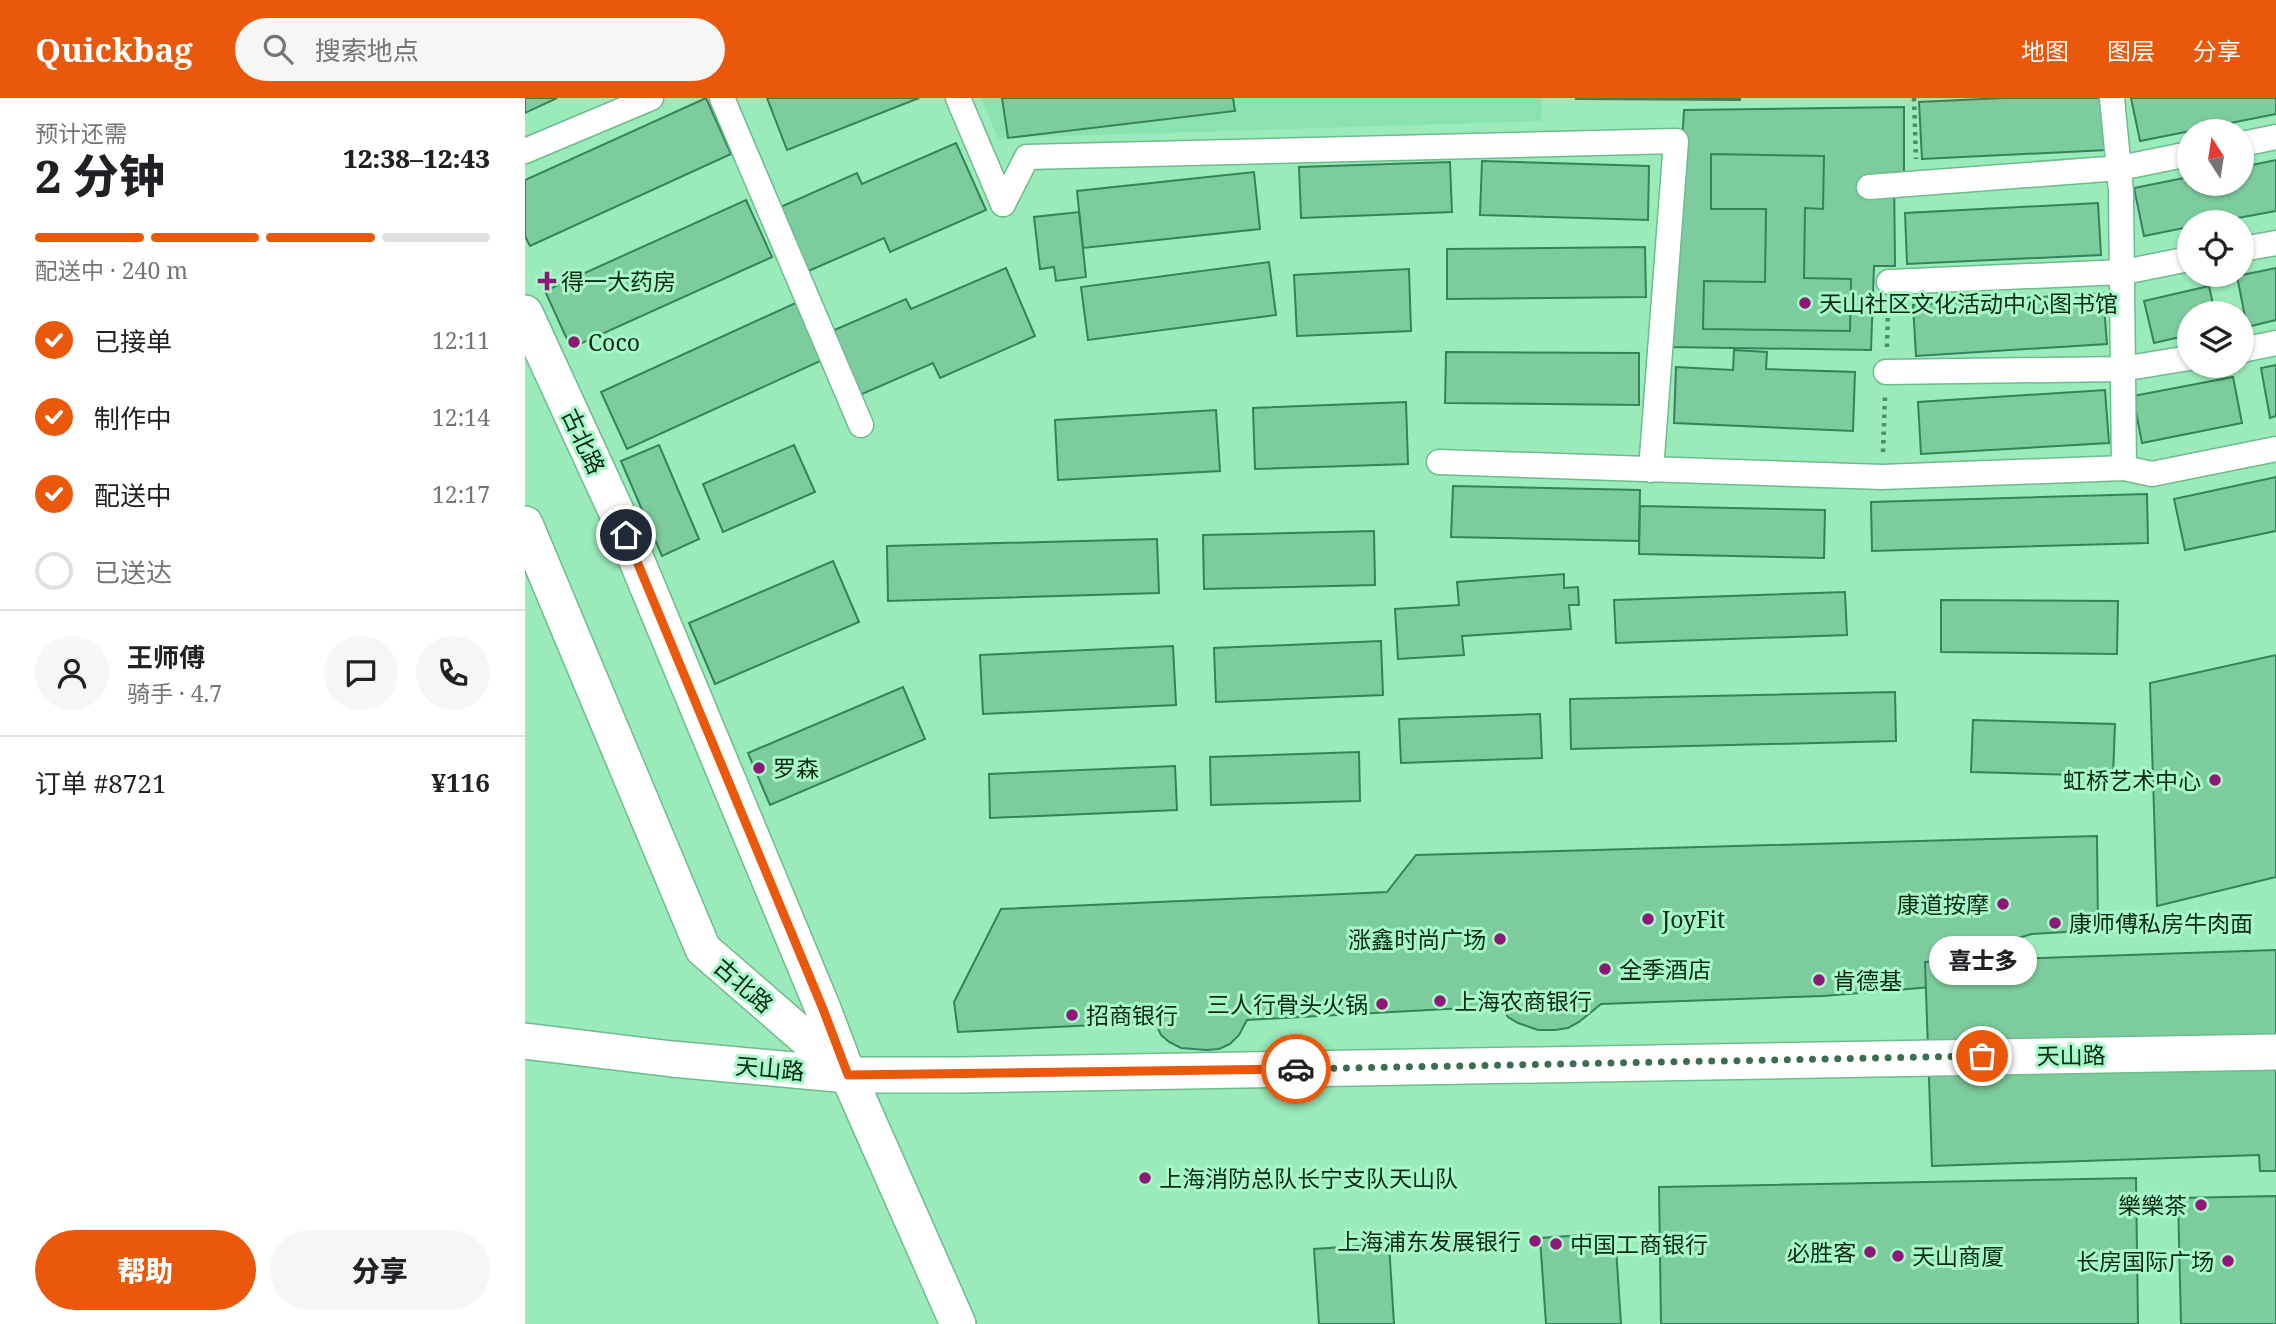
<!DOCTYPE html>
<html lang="zh">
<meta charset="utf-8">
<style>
body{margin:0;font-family:"Noto Serif","Noto Sans SC",serif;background:#f6f6f6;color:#202124;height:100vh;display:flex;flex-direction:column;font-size:26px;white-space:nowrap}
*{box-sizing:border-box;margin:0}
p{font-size:23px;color:#757577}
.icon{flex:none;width:38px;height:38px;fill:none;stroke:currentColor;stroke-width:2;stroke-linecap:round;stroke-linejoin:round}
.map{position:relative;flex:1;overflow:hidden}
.details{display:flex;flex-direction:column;background:#fff;width:525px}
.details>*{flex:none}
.needle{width:46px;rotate:348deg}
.controls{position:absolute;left:1652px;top:21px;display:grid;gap:14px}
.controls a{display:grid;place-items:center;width:77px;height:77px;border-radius:50%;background:#fff;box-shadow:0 2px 5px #0004;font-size:35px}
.pin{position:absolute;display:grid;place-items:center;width:60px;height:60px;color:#fff;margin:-30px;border:4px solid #fff;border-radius:50%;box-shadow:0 2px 7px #0007}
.courier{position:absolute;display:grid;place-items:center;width:70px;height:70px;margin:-35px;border:5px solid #ea580c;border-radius:50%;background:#fff;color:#222;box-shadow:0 2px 9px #0007}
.bubble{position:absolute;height:49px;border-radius:24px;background:#fff;box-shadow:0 2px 5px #0004;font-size:23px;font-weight:800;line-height:49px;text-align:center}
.overview em{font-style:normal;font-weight:800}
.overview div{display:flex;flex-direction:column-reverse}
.overview{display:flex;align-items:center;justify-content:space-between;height:119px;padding:0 35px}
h1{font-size:46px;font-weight:800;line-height:52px}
.bar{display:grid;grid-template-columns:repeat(4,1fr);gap:10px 7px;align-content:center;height:84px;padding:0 35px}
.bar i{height:9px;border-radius:5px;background:#e0e0e0}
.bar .on{background:#ea580c}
.bar p{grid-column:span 4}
.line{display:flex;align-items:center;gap:18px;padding:0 35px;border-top:2px solid #e0e0e0}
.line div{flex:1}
.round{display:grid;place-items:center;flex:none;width:74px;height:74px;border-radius:37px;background:#f6f6f6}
ol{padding:0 35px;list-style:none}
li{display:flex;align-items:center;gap:21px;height:77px}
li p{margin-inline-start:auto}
li .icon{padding:7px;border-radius:50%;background:#ea580c;color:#fff;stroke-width:4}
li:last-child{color:#757577}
li i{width:38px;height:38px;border:4px solid #e0e0e0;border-radius:50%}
.primary-button{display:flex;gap:14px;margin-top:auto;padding:14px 35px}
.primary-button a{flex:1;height:80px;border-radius:42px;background:#ea580c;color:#fff;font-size:28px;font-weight:800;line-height:80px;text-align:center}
.primary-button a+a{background:#f6f6f6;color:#202124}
header{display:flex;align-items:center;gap:42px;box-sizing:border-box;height:98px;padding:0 35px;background:#ea580c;color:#fff}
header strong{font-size:33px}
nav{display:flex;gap:38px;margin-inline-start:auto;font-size:24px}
.search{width:490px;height:63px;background:#f6f6f6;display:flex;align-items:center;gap:18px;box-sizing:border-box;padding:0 24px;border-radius:38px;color:#757577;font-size:26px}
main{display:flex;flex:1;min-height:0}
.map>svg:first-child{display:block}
.built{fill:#8ae2ae}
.building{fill:#7dcc9d;stroke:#348359;stroke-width:2}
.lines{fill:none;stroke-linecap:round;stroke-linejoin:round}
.minor-casing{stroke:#6dbb8e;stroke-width:27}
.secondary-casing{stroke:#6dbb8e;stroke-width:38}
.path{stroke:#518a69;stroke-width:4.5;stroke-dasharray:3.5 5;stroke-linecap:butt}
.minor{stroke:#fff;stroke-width:24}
.secondary{stroke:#fff;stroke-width:35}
.done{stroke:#3b6d50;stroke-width:7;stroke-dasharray:0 12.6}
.route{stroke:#ea580c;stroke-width:9}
.poi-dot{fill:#8e1878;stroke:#a8f7c7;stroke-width:2.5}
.labels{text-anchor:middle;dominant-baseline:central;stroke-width:6;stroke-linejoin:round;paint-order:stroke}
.poi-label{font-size:23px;fill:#072917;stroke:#a8f7c7;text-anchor:start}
.street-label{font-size:23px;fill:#072917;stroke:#a8f7c7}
</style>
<header>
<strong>Quickbag</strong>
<div class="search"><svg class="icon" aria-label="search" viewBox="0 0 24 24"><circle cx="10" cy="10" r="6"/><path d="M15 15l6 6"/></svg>搜索地点</div>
<nav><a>地图</a><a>图层</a><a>分享</a></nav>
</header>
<main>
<section class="details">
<div class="overview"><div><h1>2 分钟</h1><p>预计还需</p></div><em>12:38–12:43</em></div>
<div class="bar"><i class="on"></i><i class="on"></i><i class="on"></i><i></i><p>配送中 · 240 m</p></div>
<ol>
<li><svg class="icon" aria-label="check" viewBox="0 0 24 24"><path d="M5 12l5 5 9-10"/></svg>已接单<p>12:11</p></li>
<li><svg class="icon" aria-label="check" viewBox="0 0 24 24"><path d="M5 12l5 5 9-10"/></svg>制作中<p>12:14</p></li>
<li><svg class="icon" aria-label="check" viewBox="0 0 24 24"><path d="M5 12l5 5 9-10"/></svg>配送中<p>12:17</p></li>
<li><i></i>已送达</li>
</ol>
<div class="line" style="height:126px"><a class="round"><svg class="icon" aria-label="person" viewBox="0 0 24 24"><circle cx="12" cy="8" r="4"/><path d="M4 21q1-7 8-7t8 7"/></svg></a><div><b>王师傅</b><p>骑手 · 4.7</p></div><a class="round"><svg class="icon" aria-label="chat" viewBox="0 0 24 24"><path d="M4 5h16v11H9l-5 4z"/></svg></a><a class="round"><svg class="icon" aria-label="phone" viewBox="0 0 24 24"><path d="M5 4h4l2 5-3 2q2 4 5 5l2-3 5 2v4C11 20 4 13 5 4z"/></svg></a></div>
<div class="line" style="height:91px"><div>订单 #8721</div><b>¥116</b></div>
<div class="primary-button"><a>帮助</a><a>分享</a></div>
</section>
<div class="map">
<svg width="1751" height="1226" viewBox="0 0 1751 1226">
<rect width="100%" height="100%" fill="#9beaba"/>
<path class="built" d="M456 0H1017L1016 23 473 40Z"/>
<g class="building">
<path d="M0 0H32L0 15Z"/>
<path d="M181 0 206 56 5 148 0 138V82Z"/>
<path d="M242 0H394L262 52Z"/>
<path d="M477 0H708L710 13 483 40Z"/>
<path d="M1051 0H1215V2L1051 1Z"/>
<path d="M1478 0H1579L1582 52 1397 61 1394 4Z"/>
<path d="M1606 0H1751V16L1615 43Z"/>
<path d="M1379 9V74L1369 75 1370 168H1349L1346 252 1144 249 1159 12Z"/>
<path d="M431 45 461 112 365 154 359 140 279 175 251 111 332 75 337 86Z"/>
<path d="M1186 56 1299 58 1298 111 1280 110 1279 180 1326 181 1325 233 1178 231 1179 183 1240 184 1241 111H1186Z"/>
<path d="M1751 62V113L1691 124H1664V129L1619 138 1609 90 1664 79V86H1717V69Z"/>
<path d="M957 63 1124 68 1123 122 955 117Z"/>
<path d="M925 64 927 114 776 120 774 69Z"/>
<path d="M729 74 735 131 558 150 552 93Z"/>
<path d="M221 102 247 159 46 250 20 193Z"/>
<path d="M1573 105 1576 157 1382 166 1380 115Z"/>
<path d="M554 114 561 179 531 183 529 169 515 171 509 119Z"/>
<path d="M1120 149 1121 199 922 201V151Z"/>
<path d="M744 164 751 217 563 242 556 189Z"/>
<path d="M481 170 510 238 415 280 408 265 328 300 300 236 381 201 386 211Z"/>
<path d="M1751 170V222L1722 229 1712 178Z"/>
<path d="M884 171 886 233 772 238 769 177Z"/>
<path d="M1684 188 1690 215H1664V237L1629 245 1619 203Z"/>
<path d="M1578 195 1582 246 1391 258 1388 207Z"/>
<path d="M277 202 304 259 102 351 76 294Z"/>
<path d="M1209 252 1242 254 1241 271 1330 274 1328 333 1149 325 1151 269 1208 272Z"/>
<path d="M921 254 1114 255V307L920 305Z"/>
<path d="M1751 267V318L1745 320 1736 270Z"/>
<path d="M1708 279 1717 325 1617 345 1608 298Z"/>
<path d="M1580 292 1584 345 1396 356 1393 304Z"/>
<path d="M881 304 883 366 730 371 728 310Z"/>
<path d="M691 312 695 373 533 382 530 322Z"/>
<path d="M134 347 174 441 137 458 96 363Z"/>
<path d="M269 347 290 394 198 434 178 386Z"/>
<path d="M1751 379V433L1660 452 1649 401Z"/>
<path d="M928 388 1115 392 1114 443 926 439Z"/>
<path d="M1622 396 1623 445 1347 453 1346 404Z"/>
<path d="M1115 408 1300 412 1299 460 1114 456Z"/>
<path d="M849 433 850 487 679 491 678 437Z"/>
<path d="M632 441 634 495 363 503 362 448Z"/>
<path d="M308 463 334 524 190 586 164 525Z"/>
<path d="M1039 476V490L1053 489 1054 507H1044L1046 531 937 538 939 557 873 561 870 511 934 507 932 484Z"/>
<path d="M1320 494 1322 537 1091 545 1089 502Z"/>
<path d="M1416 502 1593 503 1592 556 1416 554Z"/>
<path d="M856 543 858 597 691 604 689 550Z"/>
<path d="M648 548 651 607 458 616 455 557Z"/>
<path d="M1751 557V779L1632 808 1625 585Z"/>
<path d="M378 589 400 641 245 707 223 655Z"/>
<path d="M1370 594 1371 643 1046 651 1045 601Z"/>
<path d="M1015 616 1017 660 876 665 874 621Z"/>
<path d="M1448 622 1590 626 1588 678 1446 674Z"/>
<path d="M834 654 835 703 686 707 685 659Z"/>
<path d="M650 668 652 712 465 720 464 676Z"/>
<path d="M1572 738 1573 832 1507 836 1469 847 1442 863 1419 888 1298 898 1076 906 1054 924 1043 930 1030 932H1013L993 925 983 919 976 908 722 922 714 937 705 946 694 951 681 952 656 950 644 944 636 937 630 924 433 934 429 904 476 811 862 794 891 757Z"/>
<path d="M1751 852V1073H1735L1734 1057 1407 1068 1400 864Z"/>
<path d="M1611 1080 1613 1226H1136L1134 1089Z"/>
<path d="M1751 1098V1226H1656L1653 1100Z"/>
<path d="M1090 1135 1096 1226H1021L1015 1140Z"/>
<path d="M864 1146 869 1226H794L789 1151Z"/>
</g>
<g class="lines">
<g class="minor-casing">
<g id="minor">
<path d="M197 0 336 327"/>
<path d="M433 0 478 106"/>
<path d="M1587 0 1596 93 1599 370"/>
<path d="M1717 46 1751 39"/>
<path d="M0 53 126 0"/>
<path d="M1344 89 1595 70 1664 56"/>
<path d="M478 106 502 59 1151 43 1126 372"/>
<path d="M1717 151 1751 145"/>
<path d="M1364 184 1599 174 1664 161"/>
<path d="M1717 252 1751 245"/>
<path d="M1361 274 1597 271 1664 260"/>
<path d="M914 364 1357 379 1599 370 1627 376 1751 351"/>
</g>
</g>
<g class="secondary-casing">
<g id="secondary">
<path d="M0 215 92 415 298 911 323 977 433 1226"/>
<path d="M0 426 178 851 322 976"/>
<path d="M0 943 147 961 323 977H435L1751 954"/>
</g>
</g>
<g class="path">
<path d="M1389 0 1391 61"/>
<path d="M1362 249 1363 209"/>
<path d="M1358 354 1360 299"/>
</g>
<use href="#minor" class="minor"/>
<use href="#secondary" class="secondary"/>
</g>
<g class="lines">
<path class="done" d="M771 971 1457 958"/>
<path class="route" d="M101 437 298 911 323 977 771 971"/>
</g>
<g class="poi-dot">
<path d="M18.5 172.5h7v7h7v7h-7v7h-7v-7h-7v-7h7z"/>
<circle cx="1280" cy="205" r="7"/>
<circle cx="49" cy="244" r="7"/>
<circle cx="234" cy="670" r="7"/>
<circle cx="1690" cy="682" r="7"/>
<circle cx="1478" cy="806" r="7"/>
<circle cx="1123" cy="821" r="7"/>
<circle cx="1530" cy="825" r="7"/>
<circle cx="975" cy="841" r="7"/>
<circle cx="1080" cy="871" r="7"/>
<circle cx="1294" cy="882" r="7"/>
<circle cx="915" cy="903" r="7"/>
<circle cx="857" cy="906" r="7"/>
<circle cx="547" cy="917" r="7"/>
<circle cx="620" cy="1080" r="7"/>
<circle cx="1676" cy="1107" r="7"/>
<circle cx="1010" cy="1143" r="7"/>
<circle cx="1031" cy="1146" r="7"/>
<circle cx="1345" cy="1154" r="7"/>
<circle cx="1373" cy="1158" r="7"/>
<circle cx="1703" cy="1163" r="7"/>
</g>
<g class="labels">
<g class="poi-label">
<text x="36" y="183">得一大药房</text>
<text x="1294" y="205">天山社区文化活动中心图书馆</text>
<text x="63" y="244">Coco</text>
<text x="248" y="670">罗森</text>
<text x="1676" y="682" text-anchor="end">虹桥艺术中心</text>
<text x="1464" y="806" text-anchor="end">康道按摩</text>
<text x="1137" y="821">JoyFit</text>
<text x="1544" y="825">康师傅私房牛肉面</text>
<text x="961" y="841" text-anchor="end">涨鑫时尚广场</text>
<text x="1094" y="871">全季酒店</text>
<text x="1308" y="882">肯德基</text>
<text x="929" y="903">上海农商银行</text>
<text x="843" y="906" text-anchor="end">三人行骨头火锅</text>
<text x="561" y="917">招商银行</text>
<text x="634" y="1080">上海消防总队长宁支队天山队</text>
<text x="1662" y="1107" text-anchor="end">樂樂茶</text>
<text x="996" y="1143" text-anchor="end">上海浦东发展银行</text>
<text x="1045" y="1146">中国工商银行</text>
<text x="1331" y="1154" text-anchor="end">必胜客</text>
<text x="1387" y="1158">天山商厦</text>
<text x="1689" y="1163" text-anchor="end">长房国际广场</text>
</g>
<g class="street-label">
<text transform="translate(59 343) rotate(65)">古北路</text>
<text transform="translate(219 887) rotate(41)">古北路</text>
<text transform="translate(1546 957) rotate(-1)">天山路</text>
<text transform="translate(245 970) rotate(5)">天山路</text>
</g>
</g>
</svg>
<div class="controls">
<a><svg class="needle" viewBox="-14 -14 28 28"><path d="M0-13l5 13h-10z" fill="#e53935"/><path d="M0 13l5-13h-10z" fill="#757577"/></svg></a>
<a><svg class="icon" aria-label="locate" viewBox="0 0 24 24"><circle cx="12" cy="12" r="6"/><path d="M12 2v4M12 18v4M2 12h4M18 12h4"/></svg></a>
<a><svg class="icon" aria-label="layers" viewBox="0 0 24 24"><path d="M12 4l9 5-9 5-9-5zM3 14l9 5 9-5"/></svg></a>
</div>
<div class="pin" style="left:1457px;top:958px;background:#ea580c"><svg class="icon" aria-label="bag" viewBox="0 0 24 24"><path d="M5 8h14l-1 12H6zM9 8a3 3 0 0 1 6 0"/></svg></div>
<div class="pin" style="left:101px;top:437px;background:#1f2937"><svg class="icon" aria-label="home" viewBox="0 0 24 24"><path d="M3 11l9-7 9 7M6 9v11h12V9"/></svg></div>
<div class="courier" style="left:771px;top:971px"><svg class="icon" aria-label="car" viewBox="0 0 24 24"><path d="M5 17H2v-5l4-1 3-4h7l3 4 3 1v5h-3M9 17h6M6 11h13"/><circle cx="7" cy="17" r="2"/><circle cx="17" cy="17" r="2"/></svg></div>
<div class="bubble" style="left:1404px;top:838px;width:108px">喜士多</div>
</div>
</main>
